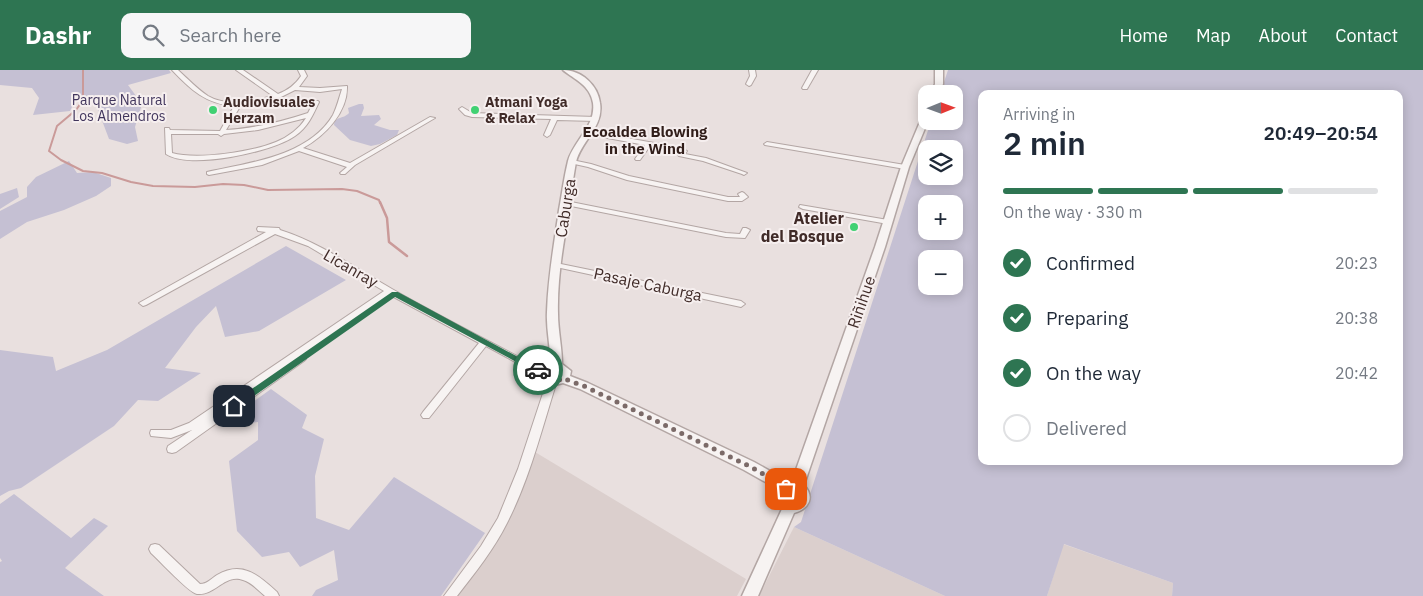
<!DOCTYPE html>
<meta charset="utf-8">
<style>
body{margin:0;font-family:"IBM Plex Sans",sans-serif;background:#f6f6f7;color:#1f2937;height:100vh;display:flex;flex-direction:column;font-size:19px;white-space:nowrap}
*{box-sizing:border-box;margin:0}
p{font-size:16px;color:#747a83}
.icon{flex:none;width:28px;height:28px;fill:none;stroke:currentColor;stroke-width:2;stroke-linecap:round;stroke-linejoin:round}
.map{position:relative;flex:1;overflow:hidden}
.drawer{position:absolute;left:978px;top:20px;width:425px;height:375px;display:flex;flex-direction:column;background:#fff;border-radius:10px;box-shadow:0 2px 12px #0003}
.drawer>*{flex:none}
.needle{width:32px;rotate:89deg}
.controls{position:absolute;left:918px;top:15px;display:grid;gap:10px}
.controls a{display:grid;place-items:center;width:45px;height:45px;border-radius:10px;background:#fff;box-shadow:0 2px 12px #0003;font-size:25px}
.pin{position:absolute;display:grid;place-items:center;width:42px;height:42px;color:#fff;margin:-21px;border-radius:10px;box-shadow:0 2px 8px #0006}
.courier{position:absolute;display:grid;place-items:center;width:50px;height:50px;margin:-25px;border:4px solid #2e7552;border-radius:50%;background:#fff;color:#222;box-shadow:0 1px 6px #0007}
.overview em{font-style:normal;font-weight:600}
.overview div{display:flex;flex-direction:column-reverse}
.overview{display:flex;align-items:center;justify-content:space-between;height:85px;padding:0 25px}
h1{font-size:32px;font-weight:600;line-height:38px}
.bar{display:grid;grid-template-columns:repeat(4,1fr);gap:8px 5px;align-content:center;height:60px;padding:0 25px}
.bar i{height:6px;border-radius:4px;background:#e0e1e3}
.bar .selected{background:#2e7552}
.bar p{grid-column:span 4}
ol{padding:0 25px;list-style:none}
li{display:flex;align-items:center;gap:15px;height:55px}
li p{margin-inline-start:auto}
li .icon{padding:5px;border-radius:50%;background:#2e7552;color:#fff;stroke-width:4}
li:last-child{color:#747a83}
li i{width:28px;height:28px;border:2px solid #e0e1e3;border-radius:50%}
header{display:flex;align-items:center;gap:30px;box-sizing:border-box;height:70px;padding:0 25px;background:#2e7552;color:#fff}
header strong{font-size:24px}
nav{display:flex;gap:28px;margin-inline-start:auto;font-size:18px}
.search{width:350px;height:45px;background:#f6f6f7;display:flex;align-items:center;gap:12px;box-sizing:border-box;padding:0 18px;border-radius:10px;color:#747a83;font-size:19px}
.map>svg:first-child{display:block}
.built{fill:#dbcfcd}
.green{fill:#c5c0d3;fill-rule:evenodd}
.lines{fill:none;stroke-linecap:round;stroke-linejoin:round}
.stream-far1{stroke:#ca9a99;stroke-width:2}
.stream{stroke:#ca9a99;stroke-width:2.5}
.minor-casing{stroke:#b3a6a4;stroke-width:2}
.tertiary-casing{stroke:#b3a6a4;stroke-width:3}
.minor{fill:#f7f3f2;fill-rule:evenodd}
.tertiary{fill:#f7f3f2;fill-rule:evenodd}
.route{fill:#2e7552}
.done{stroke:#7b6a68;stroke-width:5;stroke-dasharray:0 9}
.poi-dot{fill:#41d173;stroke:#f6efef;stroke-width:2}
.labels{text-anchor:middle;dominant-baseline:central;stroke-width:4;stroke-linejoin:round;paint-order:stroke}
.far-park-label{font-size:14px;fill:#41355c;stroke:#f6efef}
.far-poi-label{font-size:14px;font-weight:bold;fill:#402b28;stroke:#f6efef;text-anchor:start}
.far-neighbourhood-label{font-size:15px;font-weight:bold;fill:#311e1a;stroke:#f6efef}
.street-label{font-size:16px;fill:#402b28;stroke:#f6efef}
.poi-label{font-size:16px;font-weight:bold;fill:#402b28;stroke:#f6efef;text-anchor:end}
</style>
<header>
<strong>Dashr</strong>
<div class="search"><svg class="icon" aria-label="search" viewBox="0 0 24 24"><circle cx="10" cy="10" r="6"/><path d="M15 15l6 6"/></svg>Search here</div>
<nav><a>Home</a><a>Map</a><a>About</a><a>Contact</a></nav>
</header>
<div class="map">
<svg width="1423" height="526" viewBox="0 0 1423 526">
<rect width="100%" height="100%" fill="#e9e0df"/>
<g class="built">
<path d="M535 382 746 509 737 526H457L466 516 509 444Z"/>
<path d="M794 457 945 526H759Z"/>
<path d="M1063 474 1173 513 1172 526H1047Z"/>
</g>
<g class="green">
<path d="M0 0H169L171 3 128 15 142 34 135 57 138 71 127 74 109 69 95 32 78 25 70 41 33 45 39 28 32 18 0 15Z"/>
<path d="M948 0H1423V526H1172L1173 513 1064 474 1047 526H945L794 457 801 452 931 51H954V24H940ZM981 24H1399V391H981ZM926 79H954V106H926ZM926 134H954V161H926ZM926 189H954V216H926Z"/>
<path d="M359 34H363L364 38 361 46 379 45 381 49 374 55 390 60H399L397 65 380 74 371 76 350 70 334 55C335 46 344 49 349 43L348 38Z"/>
<path d="M69 91 77 103 93 102 111 108V116L96 126 64 140 27 152 0 169V141L27 127V117L36 107Z"/>
<path d="M17 118 19 127 0 139V124Z"/>
<path d="M286 176 346 210 259 261 225 267 216 236 196 257 165 298 201 303 158 331 138 330 114 356 21 418 9 421 0 426V280L53 287 56 301 107 280Z"/>
<path d="M271 319 307 345 302 358 324 369 315 406 316 448 349 460 394 407 485 463 441 526H312L316 520 338 510 334 480 300 497 289 482 262 487 237 461 229 391 258 370V352L236 355 227 351Z"/>
<path d="M14 424 71 468 94 448 108 456 65 498 104 526H0V492L2 491 0 488V434Z"/>
</g>
<g class="lines">
<path class="stream-far1" d="M83 0V30L76 40 57 56 49 81 61 90 83 101 102 103 131 112 153 116 195 117 223 114 244 115 268 120 342 119 357 121 379 130 380 133"/>
<path class="stream" d="M380 132 387 148 389 172 407 186"/>
<g class="minor-casing">
<g id="minor">
<path d="M172 0H178C188 9 197 19 208 26 227 37 253 31 273 26L236 0H243L278 24C288 20 295 15 301 6L298 0H304L307 6 299 17 320 18 347 16C348 42 325 66 303 78L350 93 430 47 435 48 355 95 345 104H341L340 103 347 97 299 81 262 95 209 105 207 104V102C249 93 309 86 333 45 337 37 339 28 342 19L320 22 295 20 279 28 262 33 241 35 226 60C255 58 281 52 308 43L314 31H318L319 32C313 45 308 57 295 66 273 82 189 100 166 84L165 58H169L170 60 220 61 234 36C206 34 191 20 172 0ZM306 48C299 59 288 67 276 72 252 82 197 90 172 83L171 64H218L221 66 224 64 258 60Z"/>
<path d="M749 0H755L756 6 751 15 749 16 746 14 750 6Z"/>
<path d="M812 0H818L807 19H803L802 18Z"/>
<path d="M462 37 472 43 596 47 599 49 596 51 557 50 550 65 547 67 544 65 551 49 472 47 465 45 459 39Z"/>
<path d="M588 61 682 78 687 81 685 84 706 88 747 103 744 105 742 104 703 91 679 86 678 85 680 82 678 81 650 76 640 90H636L635 89 645 75 586 64 585 63Z"/>
<path d="M767 72 905 95 908 97 905 99 765 75 764 74Z"/>
<path d="M572 90 591 94 629 106 728 127H740L738 124 742 122 744 123 748 127 742 131H728L627 110 588 97 570 93V91Z"/>
<path d="M563 131H566L726 163 740 164 743 158H746L750 160 745 168 726 167 566 135H563Z"/>
<path d="M800 135 888 150 892 152 888 154 803 139 799 137Z"/>
<path d="M258 157 279 158 280 160C321 173 355 198 392 219 443 248 495 274 547 302L549 304 547 306H541L486 276 429 348H423L421 345 423 342 479 273 390 225 301 286 306 289 304 291 176 382 172 383 168 382 167 379 168 376 192 360 171 368 151 366 150 363 151 360H171L189 353 384 221 308 176 275 164 146 235 143 236 139 233 266 162 258 161 257 159Z"/>
<path d="M553 193H556L741 231 745 234 741 237 556 197 552 195Z"/>
<path d="M552 308 555 309 557 311C542 358 530 408 507 453 494 479 475 503 457 526H444L481 476 498 448 518 399 547 311 549 309Z"/>
<path d="M155 474 159 475 200 514C207 514 211 509 217 505 243 490 259 506 277 522L279 526H265C258 520 251 512 243 510 225 503 215 526 197 524 188 522 160 491 151 483L149 479 151 475Z"/>
</g>
</g>
<g class="tertiary-casing">
<g id="tertiary">
<path d="M563 0C581 0 598 15 600 33 604 57 581 71 576 92 573 108 571 125 569 141 563 175 557 210 558 244 558 261 562 277 562 294L571 301 570 306 588 313 754 392 779 406 785 413 792 411 875 177 901 97 922 47 926 45V51H928L909 97 885 177 804 415C815 427 809 439 794 443L758 526H742L782 439 776 430 777 422 769 414 744 400 580 319 563 313 555 315 543 313 538 306 543 297 550 295C551 277 546 260 547 242 548 208 554 174 559 140 562 124 564 107 568 91 574 70 596 56 593 33 590 15 575 10 563 0ZM557 302 558 305 550 306 551 303ZM792 422 796 425V429L794 431 790 429V424Z"/>
<path d="M935 0H943V14L939 24H931L935 14Z"/>
</g>
</g>
<use href="#minor" class="minor"/>
<use href="#tertiary" class="tertiary"/>
</g>
<path class="route" d="M392 222H398L542 300 538 303 535 302 395 227 237 338H230V334Z"/>
<g class="lines">
<path class="done" d="M538 300 544 304 545 308C550 313 557 312 562 308L584 316 749 396 774 410 784 421 786 419"/>
</g>
<g class="poi-dot">
<circle cx="213" cy="40" r="5"/>
<circle cx="475" cy="40" r="5"/>
<circle cx="854" cy="157" r="5"/>
</g>
<g class="labels">
<g class="far-park-label">
<text x="119" y="30">Parque Natural<tspan x="119" dy="16">Los Almendros</tspan></text>
</g>
<g class="far-poi-label">
<text x="223" y="32">Audiovisuales<tspan x="223" dy="16">Herzam</tspan></text>
<text x="485" y="32">Atmani Yoga<tspan x="485" dy="16">&amp; Relax</tspan></text>
</g>
<g class="far-neighbourhood-label">
<text x="645" y="61">Ecoaldea Blowing<tspan x="645" dy="17">in the Wind</tspan></text>
</g>
<g class="street-label">
<text transform="translate(565 138) rotate(-81)">Caburga</text>
<text transform="translate(351 198) rotate(30)">Licanray</text>
<text transform="translate(648 214) rotate(12)">Pasaje Caburga</text>
<text transform="translate(861 232) rotate(-71)">Riñihue</text>
</g>
<g class="poi-label">
<text x="844" y="148">Atelier<tspan x="844" dy="18">del Bosque</tspan></text>
</g>
</g>
</svg>
<div class="controls">
<a><svg class="needle" viewBox="-14 -14 28 28"><path d="M0-13l5 13h-10z" fill="#e53935"/><path d="M0 13l5-13h-10z" fill="#747a83"/></svg></a>
<a><svg class="icon" aria-label="layers" viewBox="0 0 24 24"><path d="M12 4l9 5-9 5-9-5zM3 14l9 5 9-5"/></svg></a>
<a>+</a>
<a>−</a>
</div>
<div class="pin" style="left:786px;top:419px;background:#ea580c"><svg class="icon" aria-label="bag" viewBox="0 0 24 24"><path d="M5 8h14l-1 12H6zM9 8a3 3 0 0 1 6 0"/></svg></div>
<div class="pin" style="left:234px;top:336px;background:#1f2937"><svg class="icon" aria-label="home" viewBox="0 0 24 24"><path d="M3 11l9-7 9 7M6 9v11h12V9"/></svg></div>
<div class="courier" style="left:538px;top:300px"><svg class="icon" aria-label="car" viewBox="0 0 24 24"><path d="M5 17H2v-5l4-1 3-4h7l3 4 3 1v5h-3M9 17h6M6 11h13"/><circle cx="7" cy="17" r="2"/><circle cx="17" cy="17" r="2"/></svg></div>
<section class="drawer">
<div class="overview"><div><h1>2 min</h1><p>Arriving in</p></div><em>20:49–20:54</em></div>
<div class="bar"><i class="selected"></i><i class="selected"></i><i class="selected"></i><i></i><p>On the way · 330 m</p></div>
<ol>
<li><svg class="icon" aria-label="check" viewBox="0 0 24 24"><path d="M5 12l5 5 9-10"/></svg>Confirmed<p>20:23</p></li>
<li><svg class="icon" aria-label="check" viewBox="0 0 24 24"><path d="M5 12l5 5 9-10"/></svg>Preparing<p>20:38</p></li>
<li><svg class="icon" aria-label="check" viewBox="0 0 24 24"><path d="M5 12l5 5 9-10"/></svg>On the way<p>20:42</p></li>
<li><i></i>Delivered</li>
</ol>
</section>
</div>
